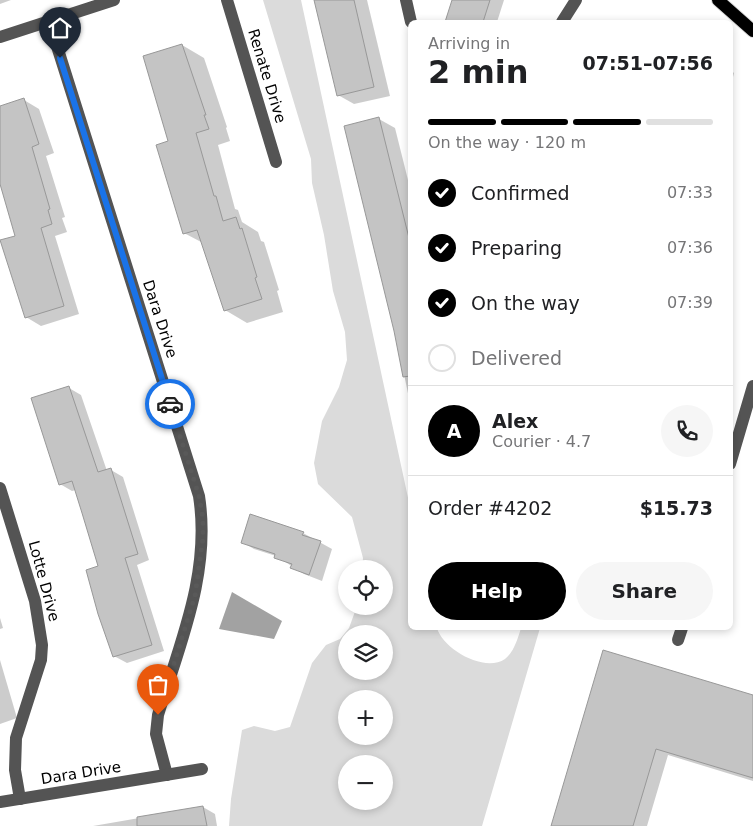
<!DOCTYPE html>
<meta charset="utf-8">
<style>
body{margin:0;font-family:"DejaVu Sans",sans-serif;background:#f6f6f6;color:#202124;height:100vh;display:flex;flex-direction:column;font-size:19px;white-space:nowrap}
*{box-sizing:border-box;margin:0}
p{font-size:16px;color:#757577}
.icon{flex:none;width:28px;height:28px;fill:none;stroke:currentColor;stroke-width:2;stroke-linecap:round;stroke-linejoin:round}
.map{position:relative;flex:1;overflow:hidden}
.details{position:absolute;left:408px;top:20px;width:325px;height:610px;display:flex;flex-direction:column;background:#fff;border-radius:8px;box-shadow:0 2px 8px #0003}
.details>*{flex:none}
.controls{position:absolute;left:338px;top:560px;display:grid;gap:10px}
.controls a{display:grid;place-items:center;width:55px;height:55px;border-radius:50%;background:#fff;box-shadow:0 2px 8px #0003;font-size:25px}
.pin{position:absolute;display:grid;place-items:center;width:42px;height:42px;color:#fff;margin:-51px -21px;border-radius:50% 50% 50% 0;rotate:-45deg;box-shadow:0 0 5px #0007}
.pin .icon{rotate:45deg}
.courier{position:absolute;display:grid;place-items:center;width:50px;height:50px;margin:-25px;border:4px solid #1a73e8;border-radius:50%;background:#fff;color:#222;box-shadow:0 1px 6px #0007}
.headline em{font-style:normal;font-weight:800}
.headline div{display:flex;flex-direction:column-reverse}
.headline{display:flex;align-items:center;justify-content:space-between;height:85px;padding:0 20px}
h1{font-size:32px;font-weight:800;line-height:38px}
.bar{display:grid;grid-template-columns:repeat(4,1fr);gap:8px 5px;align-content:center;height:60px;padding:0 20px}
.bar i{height:6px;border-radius:4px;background:#e0e0e0}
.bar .active{background:#000}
.bar p{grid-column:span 4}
.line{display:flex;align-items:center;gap:12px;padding:0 20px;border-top:1px solid #e0e0e0}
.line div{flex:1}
.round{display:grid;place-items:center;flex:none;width:52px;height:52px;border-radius:26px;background:#f6f6f6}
ol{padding:0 20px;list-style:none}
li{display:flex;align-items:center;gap:15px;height:55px}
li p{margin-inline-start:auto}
li .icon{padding:5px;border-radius:50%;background:#000;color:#fff;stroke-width:4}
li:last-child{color:#757577}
li i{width:28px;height:28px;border:2px solid #e0e0e0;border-radius:50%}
.cta{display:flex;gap:10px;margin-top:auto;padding:10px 20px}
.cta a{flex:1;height:58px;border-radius:30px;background:#000;color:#fff;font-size:20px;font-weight:800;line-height:58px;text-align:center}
.cta a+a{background:#f6f6f6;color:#202124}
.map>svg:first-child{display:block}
.green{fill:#dbdbdb;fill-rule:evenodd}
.water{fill:#a2a2a2}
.shadow{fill:#0003}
.building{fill:#c4c4c4;stroke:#989898}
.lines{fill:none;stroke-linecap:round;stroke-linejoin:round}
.major-casing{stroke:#dbdbdb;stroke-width:14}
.minor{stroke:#545454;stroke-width:12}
.major{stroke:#000;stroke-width:12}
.done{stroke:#595959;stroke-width:5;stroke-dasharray:0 9}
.route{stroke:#1a73e8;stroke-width:6}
.labels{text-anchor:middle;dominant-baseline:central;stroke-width:4.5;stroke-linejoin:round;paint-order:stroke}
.street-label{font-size:15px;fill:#000;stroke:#fff}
</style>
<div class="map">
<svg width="753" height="826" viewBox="0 0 753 826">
<rect width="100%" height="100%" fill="#fff"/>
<path class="green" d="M263 0H301L410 507V628H437C443 649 484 673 505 659 514 652 518 638 521 628H540L482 826H229L231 799 242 730 254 726 275 731 290 727 312 663 326 645 340 639 349 628 357 606H384V569H362L363 558 352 517 318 484 314 463 322 421 339 387 347 360 345 332 333 291 324 235 312 183 311 159ZM346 634H384V671H346ZM346 699H384V736H346ZM346 764H384V801H346Z"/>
<path class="water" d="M232 592 282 621 274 639 219 629Z"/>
<g class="shadow">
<path d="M0 0H11L0 4Z"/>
<path d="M315 0H367L390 96 354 104 338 95Z"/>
<path d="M453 0H504L497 22H446Z"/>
<path d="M182 45 204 58 227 127 226 128 230 141 218 145 235 209 238 210 242 222 258 232 261 241 264 242 279 290 277 291 283 312 247 323 225 310 203 243 184 233 170 142Z"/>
<path d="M730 70 734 73 730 89Z"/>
<path d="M24 100 39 109 54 153 46 156 65 217 62 218 67 232 55 236 79 314 41 326 26 317 16 237 2 185 0 184V108Z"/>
<path d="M379 119 395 128 410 188V403L395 331Z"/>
<path d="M69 388 81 395 107 471 111 470 123 477 149 560 137 565 164 651 127 663 114 656 100 567 76 490 72 491 60 484Z"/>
<path d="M303 533 332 549 322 581 304 574 276 556 254 549 242 542Z"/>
<path d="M0 618 3 628 0 629Z"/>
<path d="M604 652 753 696V781L668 755 647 826H552Z"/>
<path d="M0 660 17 718 0 724Z"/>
<path d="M203 807 215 814 217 826H93Z"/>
</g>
<g class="building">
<path d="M314 0H354L374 87 337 96Z"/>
<path d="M452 0H490L483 22H445Z"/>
<path d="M182 44 206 115H204L209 129 196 133 214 196H216L223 221 236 217 240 229 242 228 257 277 255 278 262 299 224 311 197 230 183 234 156 145 168 141 143 56Z"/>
<path d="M24 98 39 144 32 147 50 209 48 210 52 224 41 228 64 306 25 318 0 240 15 236 0 184V106Z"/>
<path d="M379 117 410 242V376L403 377 394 331 344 126Z"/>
<path d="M69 386 98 472 111 468 138 554 125 558 152 645 113 657 98 614 86 570 98 566 82 513 72 481 59 485 31 398Z"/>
<path d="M250 514 304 532 302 535 321 541 309 575 290 568 292 564 274 558 275 554 241 543Z"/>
<path d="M603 650 753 695V778L656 749 633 826H551Z"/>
<path d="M203 806 207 826H137V817Z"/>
</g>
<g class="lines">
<g class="major-casing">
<path id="major" d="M718 0 753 31"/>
</g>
<g class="minor">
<path d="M227 0 276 162"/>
<path d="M406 0 411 22"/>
<path d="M49 21 199 496C211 573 180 643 158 715L156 734 167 775"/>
<path d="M562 22 576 0"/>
<path d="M0 37 114 0"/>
<path d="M730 464 753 386"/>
<path d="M0 488 35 601 42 645 41 660 16 738 15 770 20 799"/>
<path d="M678 640 682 628"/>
<path d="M0 802 202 769"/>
</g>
<use href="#major" class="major"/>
</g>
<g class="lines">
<path class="done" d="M158 715 195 596 203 538V519L199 496 170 404"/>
<path class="route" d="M60 58 170 404"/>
</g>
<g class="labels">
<g class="street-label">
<text transform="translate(267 76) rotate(73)">Renate Drive</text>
<text transform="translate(160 319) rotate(72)">Dara Drive</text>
<text transform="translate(44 581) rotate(75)">Lotte Drive</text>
<text transform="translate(81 773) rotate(-9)">Dara Drive</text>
</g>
</g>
</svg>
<div class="controls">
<a><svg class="icon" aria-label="locate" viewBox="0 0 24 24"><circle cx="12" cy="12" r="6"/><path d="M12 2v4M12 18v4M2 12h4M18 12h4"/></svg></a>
<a><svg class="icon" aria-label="layers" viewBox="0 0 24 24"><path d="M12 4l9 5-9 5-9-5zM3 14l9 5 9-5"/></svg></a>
<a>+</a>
<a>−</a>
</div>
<div class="pin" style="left:158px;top:715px;background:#ea580c"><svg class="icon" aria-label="bag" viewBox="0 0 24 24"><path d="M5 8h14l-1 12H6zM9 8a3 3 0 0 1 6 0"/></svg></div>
<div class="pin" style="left:60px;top:58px;background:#1f2937"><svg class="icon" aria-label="home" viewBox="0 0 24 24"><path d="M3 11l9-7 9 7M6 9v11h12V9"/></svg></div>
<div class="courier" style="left:170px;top:404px"><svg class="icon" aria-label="car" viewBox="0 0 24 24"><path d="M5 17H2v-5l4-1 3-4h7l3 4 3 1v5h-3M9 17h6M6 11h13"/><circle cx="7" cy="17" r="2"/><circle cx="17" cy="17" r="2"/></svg></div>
<section class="details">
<div class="headline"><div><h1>2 min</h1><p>Arriving in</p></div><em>07:51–07:56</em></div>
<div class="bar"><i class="active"></i><i class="active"></i><i class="active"></i><i></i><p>On the way · 120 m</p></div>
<ol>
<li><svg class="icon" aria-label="check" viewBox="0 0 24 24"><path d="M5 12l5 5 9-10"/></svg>Confirmed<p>07:33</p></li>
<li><svg class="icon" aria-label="check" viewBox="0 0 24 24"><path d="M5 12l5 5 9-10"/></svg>Preparing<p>07:36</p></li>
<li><svg class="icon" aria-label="check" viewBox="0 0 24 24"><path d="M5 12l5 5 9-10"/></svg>On the way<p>07:39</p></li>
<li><i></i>Delivered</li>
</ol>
<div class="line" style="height:90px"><b class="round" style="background:#000;color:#fff">A</b><div><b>Alex</b><p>Courier · 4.7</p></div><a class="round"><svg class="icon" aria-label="phone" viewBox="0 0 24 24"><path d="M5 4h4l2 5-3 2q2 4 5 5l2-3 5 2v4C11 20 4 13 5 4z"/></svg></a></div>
<div class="line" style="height:65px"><div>Order #4202</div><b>$15.73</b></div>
<div class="cta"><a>Help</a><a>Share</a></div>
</section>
</div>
